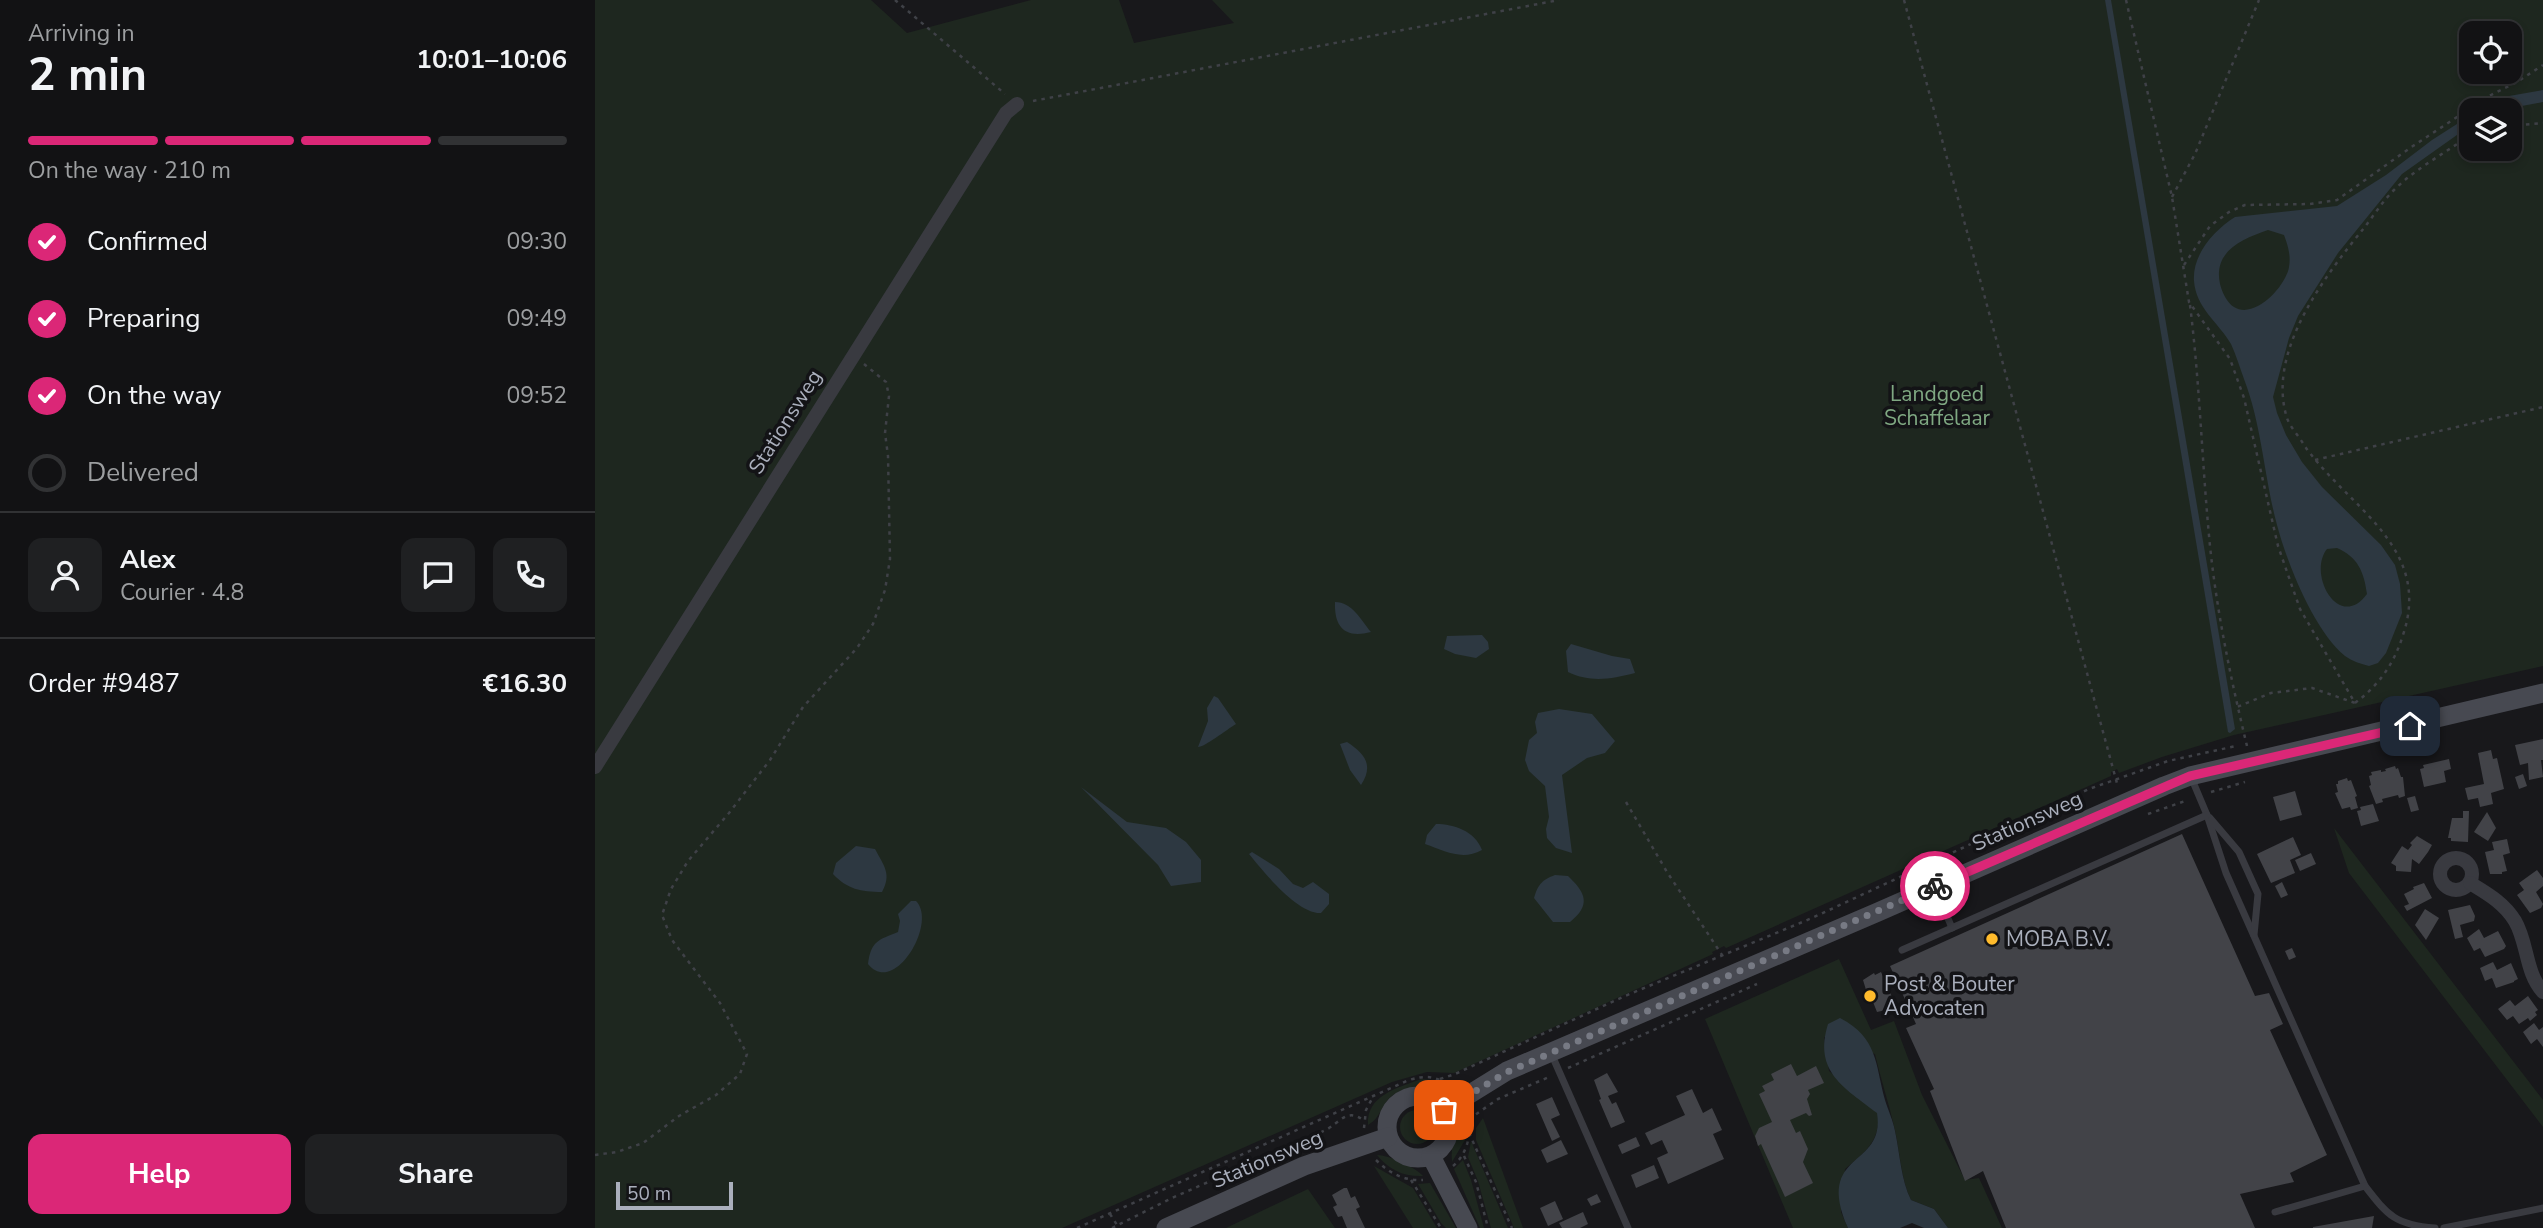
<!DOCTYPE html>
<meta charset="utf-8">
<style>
body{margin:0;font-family:"Nunito Sans",sans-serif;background:#1f2022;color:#f1f3f6;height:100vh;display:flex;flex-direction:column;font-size:26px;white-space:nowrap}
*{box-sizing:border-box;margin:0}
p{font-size:23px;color:#9c9ea0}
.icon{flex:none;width:38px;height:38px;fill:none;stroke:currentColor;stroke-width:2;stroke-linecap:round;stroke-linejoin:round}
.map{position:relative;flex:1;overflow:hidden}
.sheet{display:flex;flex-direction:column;background:#121214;width:595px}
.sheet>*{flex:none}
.fabs{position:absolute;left:1864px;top:21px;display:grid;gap:14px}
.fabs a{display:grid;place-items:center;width:63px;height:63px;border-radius:14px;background:#121214;box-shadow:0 4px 10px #0003,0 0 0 2px #313234;font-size:35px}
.scale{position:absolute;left:21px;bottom:18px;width:117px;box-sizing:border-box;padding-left:7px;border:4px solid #aaafbc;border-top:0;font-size:19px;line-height:24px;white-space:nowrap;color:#aaafbc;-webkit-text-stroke:5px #131316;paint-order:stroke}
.pin{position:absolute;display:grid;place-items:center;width:60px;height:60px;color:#fff;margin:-30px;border-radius:14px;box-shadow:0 4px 10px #0006}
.courier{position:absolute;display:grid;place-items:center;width:70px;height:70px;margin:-35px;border:5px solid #db2777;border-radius:50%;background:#fff;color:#222;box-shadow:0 2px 9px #0007}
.summary em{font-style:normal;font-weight:700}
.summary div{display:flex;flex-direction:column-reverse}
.summary{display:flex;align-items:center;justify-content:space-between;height:119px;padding:0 28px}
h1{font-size:46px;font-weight:700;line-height:52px}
.bar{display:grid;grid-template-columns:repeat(4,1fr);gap:10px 7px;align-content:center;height:84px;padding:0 28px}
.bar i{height:9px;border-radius:5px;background:#313234}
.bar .selected{background:#db2777}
.bar p{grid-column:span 4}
.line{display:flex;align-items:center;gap:18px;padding:0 28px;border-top:2px solid #313234}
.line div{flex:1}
.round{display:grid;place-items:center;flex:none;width:74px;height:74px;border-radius:14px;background:#1f2022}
ol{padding:0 28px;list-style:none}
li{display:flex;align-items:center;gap:21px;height:77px}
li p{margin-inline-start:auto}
li .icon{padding:7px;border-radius:50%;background:#db2777;color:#fff;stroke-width:4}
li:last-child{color:#9c9ea0}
li i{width:38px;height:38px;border:4px solid #313234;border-radius:50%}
.primary-button{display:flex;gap:14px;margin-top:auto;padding:14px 28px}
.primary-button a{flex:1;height:80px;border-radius:14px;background:#db2777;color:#fff;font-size:28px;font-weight:700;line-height:80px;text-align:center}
.primary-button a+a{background:#1f2022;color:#f1f3f6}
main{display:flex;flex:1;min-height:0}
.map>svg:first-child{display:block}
.green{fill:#1e271f;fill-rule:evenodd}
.water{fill:#2d3841;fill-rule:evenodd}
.building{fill:#424348}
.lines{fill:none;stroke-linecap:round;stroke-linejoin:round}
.path{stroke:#3f4147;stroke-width:2.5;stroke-dasharray:3.5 5;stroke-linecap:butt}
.lane{stroke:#393a40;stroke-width:7}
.street{stroke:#393a40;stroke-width:14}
.secondary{stroke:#474951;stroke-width:19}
.done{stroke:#777a84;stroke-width:7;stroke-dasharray:0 12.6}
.route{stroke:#db2777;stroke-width:9}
.poi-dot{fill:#ffbb2c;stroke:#131316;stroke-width:2.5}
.labels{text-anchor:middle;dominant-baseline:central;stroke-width:7;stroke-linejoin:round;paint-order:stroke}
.park-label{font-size:21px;fill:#7fa882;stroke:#131316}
.street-label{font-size:21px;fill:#aaafbc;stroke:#131316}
.poi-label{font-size:21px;fill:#aaafbc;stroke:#131316;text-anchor:start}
</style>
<main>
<section class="sheet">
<div class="summary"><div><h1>2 min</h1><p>Arriving in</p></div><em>10:01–10:06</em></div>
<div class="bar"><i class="selected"></i><i class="selected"></i><i class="selected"></i><i></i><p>On the way · 210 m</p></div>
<ol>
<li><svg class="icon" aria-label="check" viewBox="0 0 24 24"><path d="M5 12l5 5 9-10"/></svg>Confirmed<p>09:30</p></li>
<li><svg class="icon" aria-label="check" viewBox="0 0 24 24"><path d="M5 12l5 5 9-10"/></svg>Preparing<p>09:49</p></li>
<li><svg class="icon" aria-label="check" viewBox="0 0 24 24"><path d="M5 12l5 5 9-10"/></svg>On the way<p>09:52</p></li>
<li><i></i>Delivered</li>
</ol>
<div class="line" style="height:126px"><a class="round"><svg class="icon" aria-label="person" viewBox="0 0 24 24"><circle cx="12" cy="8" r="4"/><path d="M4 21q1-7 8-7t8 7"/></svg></a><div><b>Alex</b><p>Courier · 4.8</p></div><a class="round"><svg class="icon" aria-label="chat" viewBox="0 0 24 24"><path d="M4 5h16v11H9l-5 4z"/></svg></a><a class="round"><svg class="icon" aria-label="phone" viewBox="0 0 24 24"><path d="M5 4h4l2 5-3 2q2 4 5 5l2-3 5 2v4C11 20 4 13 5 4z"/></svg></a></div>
<div class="line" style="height:91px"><div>Order #9487</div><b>€16.30</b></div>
<div class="primary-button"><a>Help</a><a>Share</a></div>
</section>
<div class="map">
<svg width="1948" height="1228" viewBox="0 0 1948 1228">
<rect width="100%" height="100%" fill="#18181b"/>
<g class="green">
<path d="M0 0H276L312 33 436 0H524L539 43 639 23 617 0H1948V666L1639 735 1567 757 1524 773 1522 769 1516 772V776L1131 948 1129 946 1117 952 1118 954 859 1073 832 1072 797 1082 467 1228H0ZM1876 33H1914V72H1876ZM1876 110H1914V149H1876Z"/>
<path d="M1739 828 1948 1100V1127L1754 873Z"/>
<path d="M1244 959 1276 1030 1299 1021 1327 1095 1370 1180 1384 1178 1407 1228H1353L1339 1209 1316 1200C1306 1179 1305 1153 1300 1130 1294 1104 1286 1080 1280 1054L1229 1037 1234 1071 1283 1113C1286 1140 1270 1153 1250 1169L1246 1212 1253 1228H1198L1110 1019Z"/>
<path d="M826 1079 836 1080 854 1090C833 1095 819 1081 798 1095 786 1104 786 1118 773 1125 771 1095 803 1088 826 1079Z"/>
<circle cx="822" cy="1127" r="17"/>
<path d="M871 1116 870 1140 857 1162C855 1146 861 1128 871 1116Z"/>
<path d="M888 1118 927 1225 928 1228H919L881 1140V1128Z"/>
<path d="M876 1141 913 1228H896L883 1181 873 1157Z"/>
<path d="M782 1155C794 1155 820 1167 828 1176 809 1177 794 1170 782 1155Z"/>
<path d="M868 1160 876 1180 889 1228H885L859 1169Z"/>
<path d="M779 1166 818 1188 842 1228H818Z"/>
<path d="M835 1183 861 1228H851L846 1223 823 1184Z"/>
<path d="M713 1189 740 1228H631Z"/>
</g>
<g class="water">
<path d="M1510 0H1516L1640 729 1635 733 1633 732Z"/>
<path d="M1948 90V102L1905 110H1884L1914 96Z"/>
<path d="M1876 115V125L1807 174 1743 253 1703 316 1694 338 1678 397 1682 413 1691 435 1707 462 1727 487 1786 545 1800 565 1805 584 1807 613 1791 653 1783 663 1774 666C1766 664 1757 661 1750 656 1719 631 1692 563 1682 525 1669 477 1667 426 1649 379 1645 368 1641 355 1636 344 1623 322 1601 308 1599 281 1597 255 1619 230 1640 217L1742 206 1791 175 1837 140ZM1673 230 1689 235C1693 246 1696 255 1694 267 1691 286 1660 320 1639 307 1632 303 1627 292 1625 284 1618 251 1647 239 1673 230ZM1742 548C1763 557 1769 572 1772 594 1744 632 1712 574 1732 549Z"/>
<path d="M740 602C757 602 766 620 776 632 750 639 739 627 740 602Z"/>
<path d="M887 635 893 642 894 649 881 658 860 654 849 649 852 636Z"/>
<path d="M976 644 1017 656 1035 659 1040 673C1016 679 996 683 973 672L971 651Z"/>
<path d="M619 696 623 698 641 724C631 730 610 747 603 747L613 721 612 708Z"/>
<path d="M964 709 997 714 1020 741 1010 753 992 758 967 775 977 853 961 848 952 838 951 829 954 817 950 786 934 771 930 760 934 740 942 733 940 722 943 713Z"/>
<path d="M752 742C770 754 779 765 766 785L755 770 745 744Z"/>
<path d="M486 787 532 822 571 828 591 842 606 860V882L576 886 563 865Z"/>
<path d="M841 824C859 824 880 831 887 850 867 861 850 851 830 844L832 835Z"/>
<path d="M261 846 280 849C289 866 297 874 287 892 266 892 252 889 238 874L241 863Z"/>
<path d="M657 852 684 869 698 884 708 888 718 882 734 894V904L726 913C702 914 668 871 654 854Z"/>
<path d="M960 875 973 876C991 893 996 905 975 922H958L939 898C943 884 947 880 960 875Z"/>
<path d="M316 901H321C343 923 299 997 273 964 276 941 283 940 303 932L305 921 303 914Z"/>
<path d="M1245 1018C1283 1038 1280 1063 1290 1100 1293 1110 1298 1120 1300 1131 1305 1154 1306 1180 1316 1200L1339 1209 1353 1228H1329L1317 1223 1305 1228H1253C1219 1150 1291 1169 1282 1113 1250 1088 1218 1072 1233 1024Z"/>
</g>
<g class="building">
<path d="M1948 739V760H1946L1948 777 1934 780 1933 763 1925 765 1920 745Z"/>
<path d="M1896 750 1898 759 1902 758 1909 789 1896 793 1898 804 1885 807 1883 798 1873 800 1870 788 1889 784 1883 753Z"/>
<path d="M1854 759 1856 769 1849 771 1851 782 1829 787 1825 769 1829 768 1828 765Z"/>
<path d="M1800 766 1801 769 1803 768 1806 777H1808L1810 796 1804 798 1803 795 1787 799 1788 802 1781 804 1774 786 1776 785 1774 776 1777 775 1776 772 1786 770V772L1791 771 1790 769Z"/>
<path d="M1928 774 1932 786 1924 789 1920 777Z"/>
<path d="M1752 778 1753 781 1756 780 1762 796 1760 797 1763 808 1756 810 1755 807 1747 809 1740 793 1743 792 1741 784H1743V781Z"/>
<path d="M1700 791 1707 815 1685 821 1678 797Z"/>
<path d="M1820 796 1824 810 1816 812 1812 798Z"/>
<path d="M1778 804 1784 821 1766 826 1762 811 1766 810 1765 807Z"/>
<path d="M1868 811H1874L1873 842 1856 841V838H1853L1857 818H1868Z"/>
<path d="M1892 812 1901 828 1893 841 1879 832Z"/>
<path d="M1587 834 1660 996 1674 993 1688 1024 1675 1030 1732 1155 1695 1173 1699 1182 1645 1194 1660 1228H1411L1388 1171 1370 1181 1335 1091 1339 1089 1311 1028 1321 1024 1295 966Z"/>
<path d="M1822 836 1837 845 1833 852 1824 864 1817 859 1816 872 1801 871V866L1796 863 1807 846 1813 850 1817 845 1815 843Z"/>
<path d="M1698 837 1706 855 1695 860 1700 873 1676 883 1662 854Z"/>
<path d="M1912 839 1915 853 1908 855 1912 871 1907 872V874H1895L1890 852 1899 850 1897 842Z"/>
<path d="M1716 853 1721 864 1705 871 1700 860Z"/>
<path d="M1942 870 1948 878V886L1941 892 1948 904 1946 908 1935 913 1922 895 1929 890 1924 883Z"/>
<path d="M1687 882 1693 895 1686 898 1680 886Z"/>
<path d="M1829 883 1837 898 1812 911 1809 906 1814 904 1809 894 1819 889 1818 887Z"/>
<path d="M1875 905 1880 916 1879 921 1865 925 1868 937 1860 939 1853 910Z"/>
<path d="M1830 909 1844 918 1831 940 1820 925Z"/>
<path d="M1884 929 1889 938 1903 931 1911 946 1909 949 1890 957 1885 948 1879 951 1872 938Z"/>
<path d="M1697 948 1701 957 1694 960 1690 951Z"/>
<path d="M1898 962 1902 970 1916 963 1923 979 1919 981V982L1901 988 1897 978 1890 981 1885 968Z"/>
<path d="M1286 972 1300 1004 1294 1007 1295 1009 1282 1012 1278 1002 1275 1003 1268 980 1279 973 1280 975Z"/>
<path d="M1933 996 1943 1010 1940 1012 1942 1015 1935 1021 1933 1018 1924 1024 1918 1016 1912 1020 1903 1009 1915 1000 1920 1006Z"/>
<path d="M1939 1023 1944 1030 1948 1027V1047L1942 1039 1936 1044 1928 1032Z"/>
<path d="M1196 1064 1202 1076 1221 1066 1229 1083 1213 1090 1215 1094 1212 1099 1217 1115 1214 1116 1211 1113 1195 1120 1201 1133 1205 1131 1213 1149 1208 1162 1218 1183 1190 1197 1166 1144 1163 1146 1160 1136 1164 1128 1177 1122 1164 1094 1170 1091 1167 1086 1179 1080 1176 1074Z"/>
<path d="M1012 1073 1023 1092 1013 1096 1017 1104 1021 1102 1030 1122 1016 1128 1004 1100 1006 1099 999 1080Z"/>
<path d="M1097 1089 1108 1113 1117 1108 1127 1130 1118 1134 1129 1159 1073 1184 1062 1158 1073 1153 1067 1140 1056 1145 1050 1133 1090 1115 1081 1096Z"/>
<path d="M957 1097 965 1115 956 1119 965 1137 957 1141 941 1104Z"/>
<path d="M1041 1137 1045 1146 1027 1154 1023 1145Z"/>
<path d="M966 1140 973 1154 952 1163 946 1150Z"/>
<path d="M1059 1165 1064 1178 1041 1188 1036 1175Z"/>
<path d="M749 1188H752L756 1198 760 1196 765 1207 761 1209 770 1228H752L747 1216 743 1217 738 1207 742 1205 737 1195Z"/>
<path d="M1002 1194 1006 1202 996 1206 992 1199Z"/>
<path d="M960 1201 968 1219 953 1226 945 1208Z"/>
<path d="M988 1212 993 1224 985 1228H967L964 1223Z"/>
<path d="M1779 1216 1777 1228H1718V1227Z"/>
</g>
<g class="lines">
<g class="path">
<path d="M300 0 410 94"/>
<path d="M1309 0 1523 787"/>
<path d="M1531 0 1577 197 1594 302 1635 359 1649 398 1683 546 1705 609 1760 703 1717 688 1676 693 1642 707"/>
<path d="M438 101 964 0"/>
<path d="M1914 126 1948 123"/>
<path d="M1577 197 1600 154 1664 0"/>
<path d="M1589 265 1615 226 1634 212 1650 205 1715 204 1742 200 1815 148 1894 96 1922 82 1948 65"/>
<path d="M1595 305C1605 385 1607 465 1615 546 1622 613 1636 680 1652 746"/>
<path d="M1720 460 1948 407"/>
<path d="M1760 703C1784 685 1799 664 1808 635 1838 546 1752 507 1709 445 1704 436 1695 427 1692 418 1671 352 1730 276 1769 228 1779 215 1788 201 1799 190 1819 170 1845 156 1868 140L1876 137"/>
<path d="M1616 792 1650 782"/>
<path d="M1031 802 1072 872 1127 955"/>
<path d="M1553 814 1593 800"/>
<path d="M973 1068 1162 984"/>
<path d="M845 1079 860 1074 1030 996 1217 918 1494 789 1573 761 1641 746"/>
<path d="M874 1119 903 1099 954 1077"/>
<path d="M769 1128 771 1110 779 1095"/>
<path d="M874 1133 917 1228"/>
<path d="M0 1155 22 1152 48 1143 84 1116 121 1095 145 1074 152 1054 125 1003 77 940 67 915 76 889 93 861 134 813 175 760 208 707 262 648 278 624 290 590 295 559 293 456 290 433 294 396 291 382 269 364"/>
<path d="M869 1156 881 1182 893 1228"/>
<path d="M781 1160C794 1173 809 1181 828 1180"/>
<path d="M858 1166C872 1154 876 1136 874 1118"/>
<path d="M816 1180 846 1228"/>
<path d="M515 1214 524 1228"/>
<path d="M482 1228 814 1080C831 1075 841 1076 855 1086"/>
<path d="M517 1228 577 1198 731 1130C745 1122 752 1108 768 1120"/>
</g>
<g class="lane">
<path d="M1596 777 1612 815 1631 873 1770 1186C1793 1216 1801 1225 1840 1228"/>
<path d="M1615 818 1644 852 1663 894 1659 935"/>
<path d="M1341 890 1357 928"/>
<path d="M1307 950 1612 815"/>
<path d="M956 1053 1033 1228"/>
<path d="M1680 1212 1770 1186"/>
<path d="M1849 1228 1948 1208"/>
</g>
<g class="street">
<path d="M0 767 411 113 422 104"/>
<circle cx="1861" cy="874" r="16"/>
<path d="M1875 883C1893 894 1909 903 1920 921 1933 943 1930 972 1948 992"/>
</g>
<g class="secondary">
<circle cx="823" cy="1127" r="31"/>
<path d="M849 1110 912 1071 1283 912 1569 786 1595 776 1948 693"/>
<path d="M836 1156 873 1228"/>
<path d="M571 1228 709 1166 793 1137"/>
</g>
</g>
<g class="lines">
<path class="done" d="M849 1110 912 1072 1340 886"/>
<path class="route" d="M1340 886 1595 776 1815 726"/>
</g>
<g class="poi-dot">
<circle cx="1397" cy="939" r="7"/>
<circle cx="1275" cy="996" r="7"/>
</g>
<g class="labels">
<g class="park-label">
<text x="1342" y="394">Landgoed<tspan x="1342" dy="24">Schaffelaar</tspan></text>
</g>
<g class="street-label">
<text transform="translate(190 422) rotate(-58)">Stationsweg</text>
<text transform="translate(1432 821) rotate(-24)">Stationsweg</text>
<text transform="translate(672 1159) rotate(-23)">Stationsweg</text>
</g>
<g class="poi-label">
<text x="1411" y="939">MOBA B.V.</text>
<text x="1289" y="984">Post &amp; Bouter<tspan x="1289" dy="24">Advocaten</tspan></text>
</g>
</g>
</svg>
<div class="fabs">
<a><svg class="icon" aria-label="locate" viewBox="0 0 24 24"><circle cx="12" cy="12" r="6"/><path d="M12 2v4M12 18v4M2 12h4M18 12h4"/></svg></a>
<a><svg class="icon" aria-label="layers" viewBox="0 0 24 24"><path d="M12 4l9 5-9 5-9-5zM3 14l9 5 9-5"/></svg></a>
</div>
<div class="scale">50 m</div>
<div class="pin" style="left:849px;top:1110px;background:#ea580c"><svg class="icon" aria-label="bag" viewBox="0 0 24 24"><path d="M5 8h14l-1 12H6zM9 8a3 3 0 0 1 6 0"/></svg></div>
<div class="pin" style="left:1815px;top:726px;background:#1f2937"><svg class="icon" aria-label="home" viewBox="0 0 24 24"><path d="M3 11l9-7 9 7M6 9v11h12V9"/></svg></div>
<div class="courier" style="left:1340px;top:886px"><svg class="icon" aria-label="bike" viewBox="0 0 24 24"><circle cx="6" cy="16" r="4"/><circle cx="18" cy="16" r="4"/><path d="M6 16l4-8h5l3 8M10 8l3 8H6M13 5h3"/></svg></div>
</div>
</main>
